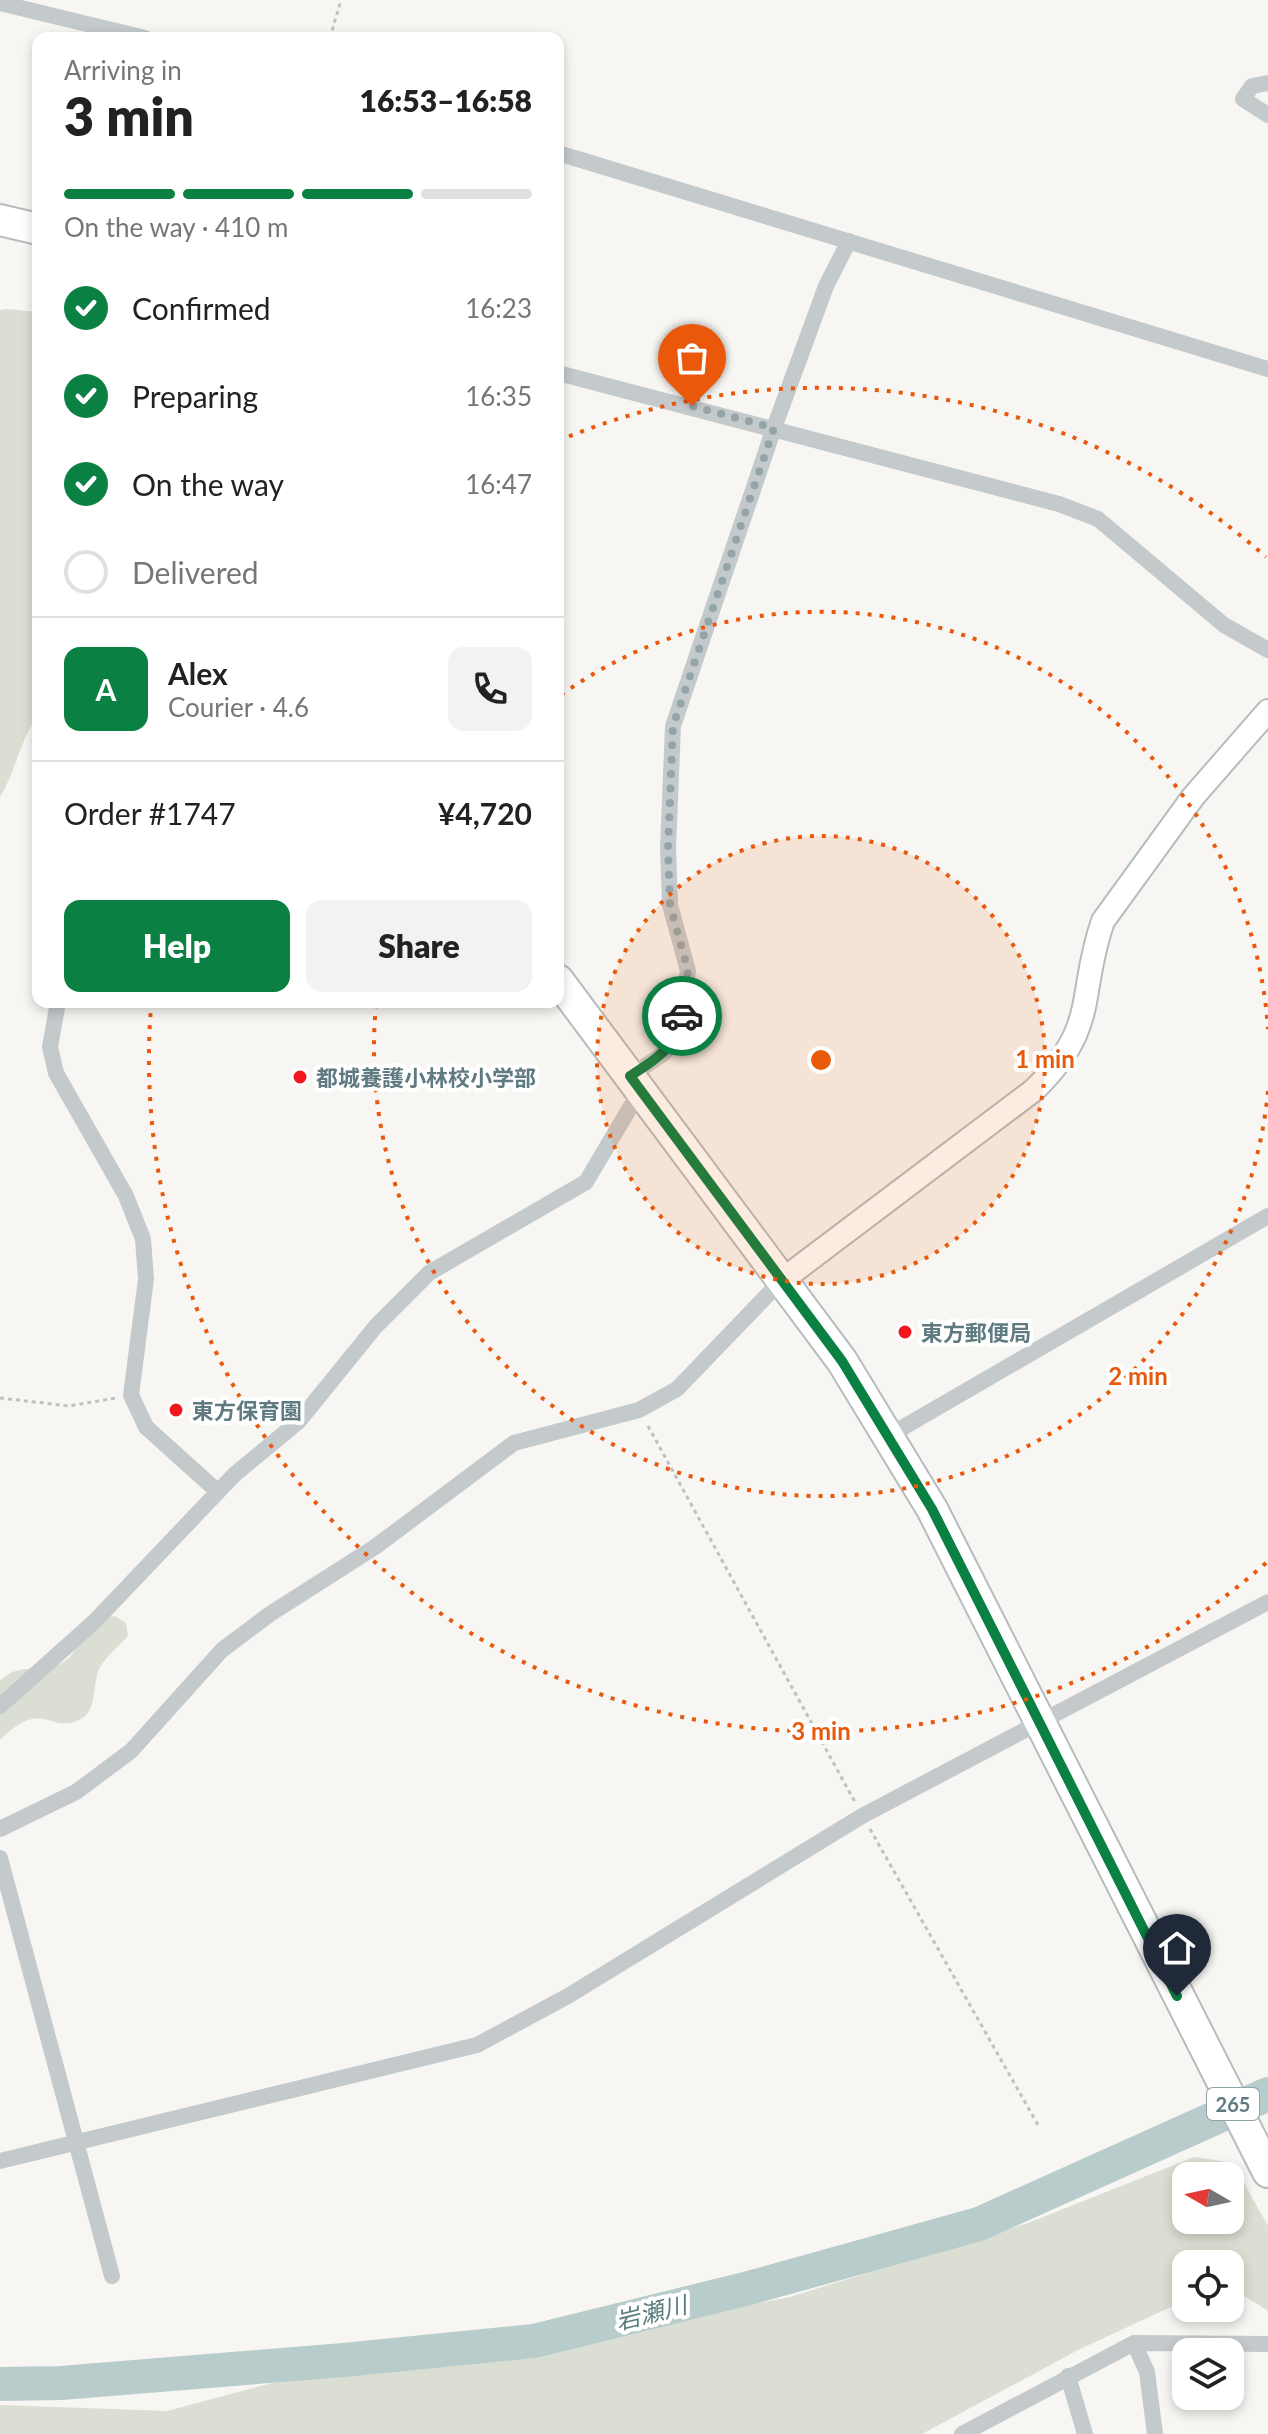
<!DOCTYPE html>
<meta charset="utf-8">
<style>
body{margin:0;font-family:Lato,"Noto Sans JP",sans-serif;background:#f2f2f2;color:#222;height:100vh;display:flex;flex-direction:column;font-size:30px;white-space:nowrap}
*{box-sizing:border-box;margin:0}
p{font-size:26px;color:#767676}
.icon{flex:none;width:44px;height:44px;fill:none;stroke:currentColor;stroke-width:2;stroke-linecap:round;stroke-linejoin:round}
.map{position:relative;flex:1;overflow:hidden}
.side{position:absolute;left:32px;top:32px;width:532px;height:976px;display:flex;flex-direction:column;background:#fff;border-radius:16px;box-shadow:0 4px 12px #0003}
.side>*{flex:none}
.needle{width:52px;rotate:279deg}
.fabs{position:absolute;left:1172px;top:2162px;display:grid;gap:16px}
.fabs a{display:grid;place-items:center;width:72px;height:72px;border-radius:16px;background:#fff;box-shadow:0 4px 12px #0003;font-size:40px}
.pin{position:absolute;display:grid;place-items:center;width:68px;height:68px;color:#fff;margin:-82px -34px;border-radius:50% 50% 50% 0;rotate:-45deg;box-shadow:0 0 8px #0007}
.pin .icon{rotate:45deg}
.courier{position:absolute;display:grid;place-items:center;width:80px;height:80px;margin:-40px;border:6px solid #0b8043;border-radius:50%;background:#fff;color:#222;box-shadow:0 2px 10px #0007}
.overview em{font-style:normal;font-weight:800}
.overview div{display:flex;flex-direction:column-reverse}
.overview{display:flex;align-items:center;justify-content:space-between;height:136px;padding:0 32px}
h1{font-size:52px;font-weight:800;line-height:60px}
.bar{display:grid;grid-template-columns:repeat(4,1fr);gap:12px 8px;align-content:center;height:96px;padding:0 32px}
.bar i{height:10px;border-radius:6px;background:#e0e0e0}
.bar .selected{background:#0b8043}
.bar p{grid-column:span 4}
.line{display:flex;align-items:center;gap:20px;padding:0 32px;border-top:2px solid #e0e0e0}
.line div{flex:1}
.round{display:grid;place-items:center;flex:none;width:84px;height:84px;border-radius:16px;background:#f2f2f2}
ol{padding:0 32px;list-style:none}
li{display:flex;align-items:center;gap:24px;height:88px}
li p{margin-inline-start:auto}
li .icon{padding:8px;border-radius:50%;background:#0b8043;color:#fff;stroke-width:4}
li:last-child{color:#767676}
li i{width:44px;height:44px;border:4px solid #e0e0e0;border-radius:50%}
.primary-button{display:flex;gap:16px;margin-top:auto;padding:16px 32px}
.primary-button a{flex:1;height:92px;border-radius:16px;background:#0b8043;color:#fff;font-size:32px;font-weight:800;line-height:92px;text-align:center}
.primary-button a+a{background:#f2f2f2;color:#222}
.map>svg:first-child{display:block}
.green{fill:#dbdfd3;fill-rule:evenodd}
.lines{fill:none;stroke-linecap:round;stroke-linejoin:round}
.river{stroke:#b9cccc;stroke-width:34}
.secondary-casing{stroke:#b3bdbf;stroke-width:26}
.highway-casing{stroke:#b6bcbd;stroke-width:34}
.path{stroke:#bdc1c2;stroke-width:3;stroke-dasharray:4 4;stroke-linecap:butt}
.street{stroke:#c4cacc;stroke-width:16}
.secondary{stroke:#fff;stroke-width:22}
.highway{stroke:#fff;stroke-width:30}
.done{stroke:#94a5a9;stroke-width:8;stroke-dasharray:0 14.4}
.route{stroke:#0b8043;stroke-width:10}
.ring{fill:none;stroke:#e8590c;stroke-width:4;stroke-dasharray:4 8}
.poi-dot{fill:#f2171f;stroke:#fff;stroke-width:3}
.labels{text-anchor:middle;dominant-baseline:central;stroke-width:8;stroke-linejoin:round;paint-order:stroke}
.shield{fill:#fff;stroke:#8fa2a7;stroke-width:2}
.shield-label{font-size:20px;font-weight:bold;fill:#5f7a81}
.poi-label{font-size:22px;font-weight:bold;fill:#5f7a81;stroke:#fff;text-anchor:start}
.water-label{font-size:24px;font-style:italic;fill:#5a7c7c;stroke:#fff}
.centre{fill:#e8590c;stroke:#fff;stroke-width:4}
.ring-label{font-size:24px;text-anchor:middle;font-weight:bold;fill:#e8590c;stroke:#fff;stroke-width:8;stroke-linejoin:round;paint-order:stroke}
</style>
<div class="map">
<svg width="1268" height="2434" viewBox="0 0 1268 2434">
<rect width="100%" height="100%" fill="#f7f6f3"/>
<g class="green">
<path d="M7 309 38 312V715C19 742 16 771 0 797V310Z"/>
<path d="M115 1616 126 1623 128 1636C119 1646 105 1657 99 1669 92 1686 98 1711 79 1720 50 1734 42 1697 0 1740V1681C18 1662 39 1673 60 1664 84 1653 78 1619 115 1616Z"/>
<path d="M1194 2157 1233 2163 1268 2226V2311L1230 2287V2264H1186V2300L1080 2349 922 2434H0V2405L167 2411 291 2378 459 2362 790 2297 1028 2223ZM1230 2176V2220H1186V2176Z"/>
</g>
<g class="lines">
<path class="river" d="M0 2384 61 2383 344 2360 534 2341 749 2288 979 2224 1268 2094"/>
<g class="secondary-casing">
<path id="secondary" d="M781 1281 1034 1090C1100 1026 1077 995 1103 921L1193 797 1268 711"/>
</g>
<g class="highway-casing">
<g id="highway">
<path d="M0 220 38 229"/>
<path d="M558 980 842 1361 932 1509 1268 2172"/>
</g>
</g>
<g class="path">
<path d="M330 38 341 0"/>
<path d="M0 1398 69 1406 116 1398"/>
<path d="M648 1426 855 1802"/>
<path d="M870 1829 1038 2125"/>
</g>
<g class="street">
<path d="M0 3 145 38"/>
<path d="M1268 83 1252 86 1243 99 1268 115"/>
<path d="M558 153 1268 369"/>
<path d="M558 373 1059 504 1098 519 1224 625 1268 650"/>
<path d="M58 1002 50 1047 56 1073 126 1196 143 1239 146 1279 131 1395 146 1427 217 1491"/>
<path d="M630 1076 663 1054 677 1037 688 971 670 905 668 848 673 726 774 428 826 286 849 241"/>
<path d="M890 1435 1268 1216"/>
<path d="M0 1706 95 1621 234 1475 299 1421 376 1326 429 1273 586 1182 631 1106 645 1096"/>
<path d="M0 1829 76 1792 131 1751 222 1650 270 1614 375 1547 514 1443 639 1410 677 1389 781 1281"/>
<path d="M0 1858 112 2276"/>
<path d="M0 2161 477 2045 568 1996 862 1816 1268 1602"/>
<path d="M1134 2343 1147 2372 1155 2434"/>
<path d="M1068 2376 1085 2434"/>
<path d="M962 2434 1134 2343 1268 2344"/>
</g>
<use href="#secondary" class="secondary"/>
<use href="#highway" class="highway"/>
</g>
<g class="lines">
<path class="done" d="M682 1016 688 971 670 905 668 848 673 726 774 428 692 406"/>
<path class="route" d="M682 1016C675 1048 657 1059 630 1076L842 1361 932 1509 1177 1996"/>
</g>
<circle cx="821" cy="1060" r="224" fill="#e8590c" fill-opacity=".12"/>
<g class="ring">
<circle cx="821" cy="1060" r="224"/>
<path d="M1268 1091A448 448 0 1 1 376 1005M561 695A448 448 0 0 1 1268 1029"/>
<path d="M1266 1563A672 672 0 0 1 151 1007M558 441A672 672 0 0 1 1266 557"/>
</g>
<g class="poi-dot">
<circle cx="300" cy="1077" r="8"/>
<circle cx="905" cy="1332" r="8"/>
<circle cx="176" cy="1410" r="8"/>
</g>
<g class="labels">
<rect class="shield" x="1207" y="2088" width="52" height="32" rx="6"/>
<g class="shield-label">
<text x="1233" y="2104">265</text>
</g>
<g class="poi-label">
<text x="316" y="1077">都城養護小林校小学部</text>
<text x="921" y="1332">東方郵便局</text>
<text x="192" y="1410">東方保育園</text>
</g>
<g class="water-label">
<text transform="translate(651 2312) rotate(-14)">岩瀬川</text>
</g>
</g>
<circle cx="821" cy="1060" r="12" class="centre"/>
<g class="ring-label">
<text x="1045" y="1068">1 min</text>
<text x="1138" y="1385">2 min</text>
<text x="821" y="1740">3 min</text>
</g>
</svg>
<div class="fabs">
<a><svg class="needle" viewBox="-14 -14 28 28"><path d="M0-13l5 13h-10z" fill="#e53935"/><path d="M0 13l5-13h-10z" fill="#767676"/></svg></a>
<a><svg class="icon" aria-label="locate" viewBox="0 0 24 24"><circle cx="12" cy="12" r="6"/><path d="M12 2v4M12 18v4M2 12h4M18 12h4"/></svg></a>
<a><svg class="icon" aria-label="layers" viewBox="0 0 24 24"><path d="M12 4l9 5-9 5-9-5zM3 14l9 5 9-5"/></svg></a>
</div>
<div class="pin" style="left:692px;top:406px;background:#ea580c"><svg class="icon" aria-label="bag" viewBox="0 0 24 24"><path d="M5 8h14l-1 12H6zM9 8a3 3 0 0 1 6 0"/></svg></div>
<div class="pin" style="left:1177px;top:1996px;background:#1f2937"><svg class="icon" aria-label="home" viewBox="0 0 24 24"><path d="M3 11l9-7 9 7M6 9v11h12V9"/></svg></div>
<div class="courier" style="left:682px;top:1016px"><svg class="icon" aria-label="car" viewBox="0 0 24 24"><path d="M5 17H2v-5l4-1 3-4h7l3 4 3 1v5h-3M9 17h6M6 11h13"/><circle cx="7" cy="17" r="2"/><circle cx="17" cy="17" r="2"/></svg></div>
<section class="side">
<div class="overview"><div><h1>3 min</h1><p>Arriving in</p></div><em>16:53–16:58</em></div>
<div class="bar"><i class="selected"></i><i class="selected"></i><i class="selected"></i><i></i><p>On the way · 410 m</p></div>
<ol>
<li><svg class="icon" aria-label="check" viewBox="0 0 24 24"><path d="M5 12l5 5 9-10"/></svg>Confirmed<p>16:23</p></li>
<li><svg class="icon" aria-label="check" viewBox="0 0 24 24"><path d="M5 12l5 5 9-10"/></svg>Preparing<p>16:35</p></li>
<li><svg class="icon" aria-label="check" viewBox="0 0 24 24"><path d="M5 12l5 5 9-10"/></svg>On the way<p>16:47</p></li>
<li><i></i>Delivered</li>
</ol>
<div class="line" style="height:144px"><b class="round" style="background:#0b8043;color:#fff">A</b><div><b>Alex</b><p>Courier · 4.6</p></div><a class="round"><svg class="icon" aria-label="phone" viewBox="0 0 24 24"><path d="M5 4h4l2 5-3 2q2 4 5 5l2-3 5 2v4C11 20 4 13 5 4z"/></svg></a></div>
<div class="line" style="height:104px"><div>Order #1747</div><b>¥4,720</b></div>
<div class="primary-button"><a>Help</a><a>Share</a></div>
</section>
</div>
